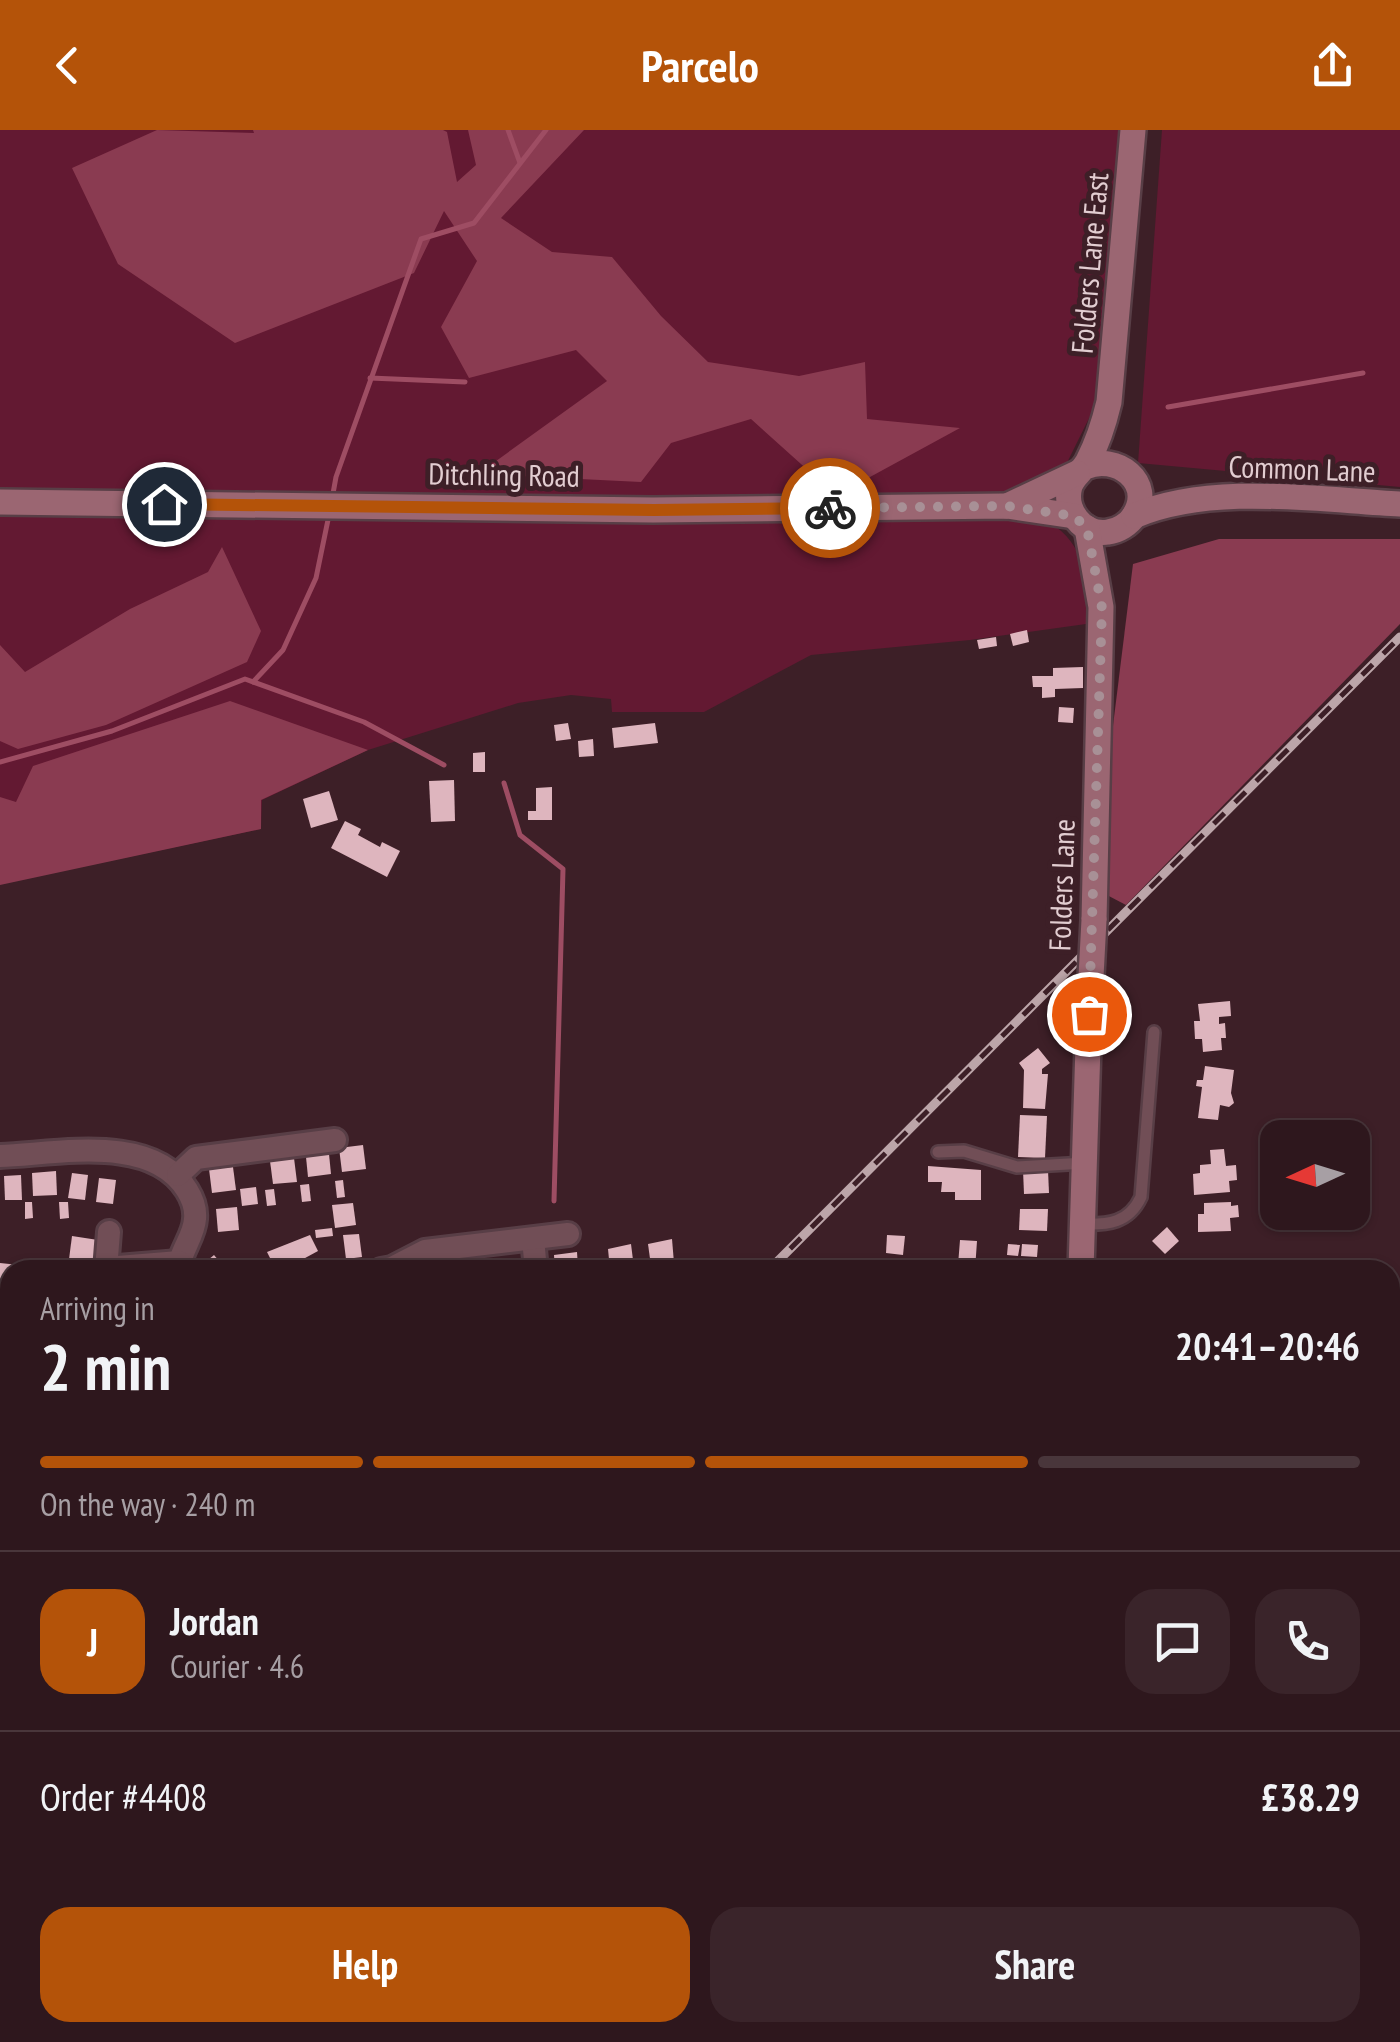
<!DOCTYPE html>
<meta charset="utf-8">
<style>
body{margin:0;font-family:"PT Sans Narrow",sans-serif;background:#3a242a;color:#f1f3f6;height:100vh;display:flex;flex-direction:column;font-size:38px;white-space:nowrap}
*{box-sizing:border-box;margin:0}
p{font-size:32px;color:#a79fa4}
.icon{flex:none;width:55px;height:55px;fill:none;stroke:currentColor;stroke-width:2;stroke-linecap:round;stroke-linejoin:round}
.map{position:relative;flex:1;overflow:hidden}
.panel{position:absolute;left:0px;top:1130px;width:1400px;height:782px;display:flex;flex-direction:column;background:#2e171d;border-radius:30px 30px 0 0;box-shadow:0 2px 8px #0004,0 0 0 2px #49363b}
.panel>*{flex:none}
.needle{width:65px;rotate:266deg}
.buttons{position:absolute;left:1260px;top:990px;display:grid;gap:20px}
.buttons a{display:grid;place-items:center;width:110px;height:110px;border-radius:20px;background:#2e171d;box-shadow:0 2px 8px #0004,0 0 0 2px #49363b;font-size:50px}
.pin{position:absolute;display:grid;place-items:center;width:85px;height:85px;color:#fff;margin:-42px;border:5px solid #fff;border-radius:50%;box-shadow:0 2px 10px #0007}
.courier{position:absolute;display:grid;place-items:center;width:100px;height:100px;margin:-50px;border:8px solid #b45309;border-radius:50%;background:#fff;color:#222;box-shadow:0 2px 12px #0007}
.summary em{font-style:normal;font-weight:800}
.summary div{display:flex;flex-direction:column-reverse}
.summary{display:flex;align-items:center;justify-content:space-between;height:170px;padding:0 40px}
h1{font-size:65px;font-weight:800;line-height:75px}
.bar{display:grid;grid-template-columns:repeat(4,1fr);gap:15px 10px;align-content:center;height:120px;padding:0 40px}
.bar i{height:12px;border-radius:8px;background:#49363b}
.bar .current{background:#b45309}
.bar p{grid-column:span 4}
.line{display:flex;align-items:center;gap:25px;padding:0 40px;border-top:2px solid #49363b}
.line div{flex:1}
.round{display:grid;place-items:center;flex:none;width:105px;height:105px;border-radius:30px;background:#3a242a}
.button{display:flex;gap:20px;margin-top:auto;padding:20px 40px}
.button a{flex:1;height:115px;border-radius:30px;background:#b45309;color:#fff;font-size:40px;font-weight:800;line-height:115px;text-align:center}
.button a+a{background:#3a242a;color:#f1f3f6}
header{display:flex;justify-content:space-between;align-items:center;height:130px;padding:0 40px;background:#b45309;color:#fff;font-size:45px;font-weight:800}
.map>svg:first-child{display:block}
.green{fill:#631932}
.forest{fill:#8a3b51}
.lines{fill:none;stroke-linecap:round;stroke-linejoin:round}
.stream{stroke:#9e4d63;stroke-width:5}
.building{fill:#deb5be}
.lane-casing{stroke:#583e46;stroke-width:16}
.street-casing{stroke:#583e46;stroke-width:28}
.secondary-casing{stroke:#583e46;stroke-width:30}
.lane{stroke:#714e56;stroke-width:11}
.street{stroke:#714e56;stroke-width:22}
.secondary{stroke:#9b6672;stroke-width:25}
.rail-casing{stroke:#bca5a9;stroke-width:9}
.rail{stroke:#3d1f27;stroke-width:5;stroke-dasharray:15;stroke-linecap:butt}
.secondary-bridge-casing{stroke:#583e46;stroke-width:30;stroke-linecap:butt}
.secondary-bridge{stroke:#9b6672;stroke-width:25}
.done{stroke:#a89096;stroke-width:10;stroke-dasharray:0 18}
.route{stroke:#b45309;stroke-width:12}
.labels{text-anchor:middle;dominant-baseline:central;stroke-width:10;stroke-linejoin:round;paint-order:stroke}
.street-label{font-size:30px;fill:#e2cdd1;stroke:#3d1f27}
</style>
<header><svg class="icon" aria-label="back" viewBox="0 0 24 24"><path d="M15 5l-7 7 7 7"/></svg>Parcelo<svg class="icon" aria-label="share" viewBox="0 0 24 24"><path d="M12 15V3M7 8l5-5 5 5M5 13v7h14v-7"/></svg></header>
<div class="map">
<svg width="1400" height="1912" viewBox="0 0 1400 1912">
<rect width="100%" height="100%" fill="#3d1f27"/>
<g class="green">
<path d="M0 0H1119L1098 270 1058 351 1056 397C1087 419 1087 457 1093 493L970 510 811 525 704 582H612L611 569 571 565 518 573 368 620 262 670 261 699 0 754Z"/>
<path d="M1162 0H1400V357L1138 333Z"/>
<path d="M0 1463 10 1468V1516L0 1526Z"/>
<path d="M276 1902 322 1903 323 1912H264Z"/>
</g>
<g class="forest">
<path d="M157 0 254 3 253 0H443L447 2 457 52 476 35 468 0H584L501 88 552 122 612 127 661 186 708 232 799 246 865 232 867 289 960 298 859 353 811 343 751 289 671 313 641 352 478 344 607 251 576 220 469 248 441 197 477 131 444 81 414 143 235 213 118 134 72 38Z"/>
<path d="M1219 409H1400V494L1126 775 1105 764 1110 620 1133 434Z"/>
<path d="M222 417 261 501 247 532 106 595 18 619 0 611V515L25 542 130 479 208 442Z"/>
<path d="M230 571 368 620 261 670V699L0 755V667L16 672 33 636Z"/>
<path d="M207 1903V1902L262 1903 250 1912H197Z"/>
</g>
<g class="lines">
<g class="stream">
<path d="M508 0 520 33"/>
<path d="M370 248 465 252"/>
<path d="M1168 277 1363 243"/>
<path d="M332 369 336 347 421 109 474 93 546 0"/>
<path d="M253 552 283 520 316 448 329 385"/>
<path d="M0 632 112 601 245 549 364 592 444 635"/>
<path d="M504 653 520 705 563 739 554 1071"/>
</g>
</g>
<g class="building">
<path d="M1027 500 1029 512 1013 516 1010 504Z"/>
<path d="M996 507 997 516 979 519 977 510Z"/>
<path d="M1083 537V558L1055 559V567L1042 568V557H1033L1032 546H1053V538Z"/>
<path d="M1059 577 1074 578 1073 593 1058 592Z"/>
<path d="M568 593 571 609 556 611 554 595Z"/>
<path d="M655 593 658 613 614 618 612 598Z"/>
<path d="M593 609 594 626 579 627 578 611Z"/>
<path d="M485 622V642H473V623Z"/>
<path d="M454 650 455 691 431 692 429 651Z"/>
<path d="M552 657V690H528V681H536V658Z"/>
<path d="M329 661 338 690 311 698 303 669Z"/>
<path d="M345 691 361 699 358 705 380 717 382 712 400 721 387 747 331 718Z"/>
<path d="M1230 871 1231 886 1219 887V894L1225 893 1226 908H1221L1222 920 1203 922 1202 909H1195L1194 891H1200L1198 874Z"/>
<path d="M1038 918 1050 933 1042 939V944H1048L1045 979 1023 978 1024 940 1019 933Z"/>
<path d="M1205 936 1234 940 1231 963 1234 973 1229 977 1220 975 1218 990 1198 988 1202 957 1196 956 1197 950H1203Z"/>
<path d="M1020 985 1047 986 1045 1028 1018 1027Z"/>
<path d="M363 1015 366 1039 342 1042 339 1018Z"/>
<path d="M1224 1019 1226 1036 1236 1035 1237 1050 1229 1051 1230 1062 1194 1065 1193 1044 1200 1043V1035L1211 1034 1210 1020Z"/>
<path d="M329 1024 331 1044 308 1047 306 1027Z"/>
<path d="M294 1028 297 1052 273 1054 270 1031Z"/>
<path d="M928 1036 981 1040V1070H955V1062H941L942 1052H928Z"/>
<path d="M233 1037 236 1060 212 1063 209 1039Z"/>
<path d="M1023 1040H1048L1049 1063 1024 1064Z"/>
<path d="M56 1041 57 1065 33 1066 32 1043Z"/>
<path d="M72 1043 88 1045 85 1070 68 1068Z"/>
<path d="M21 1045 22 1070H5L4 1046Z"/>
<path d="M99 1048 116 1050 113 1074 96 1072Z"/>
<path d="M343 1050 345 1067 337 1068 335 1051Z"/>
<path d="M309 1054 311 1071 302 1072 300 1055Z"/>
<path d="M256 1057 258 1074 242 1076 240 1059Z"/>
<path d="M274 1059 276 1075 267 1076 265 1060Z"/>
<path d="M25 1072H32L33 1088 25 1089Z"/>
<path d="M59 1072H68L69 1088 60 1089Z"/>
<path d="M1231 1072V1076L1238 1075 1239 1087 1230 1088 1231 1101 1198 1102V1084H1204V1073Z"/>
<path d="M353 1073 356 1095 335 1098 332 1075Z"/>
<path d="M237 1077 239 1100 218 1102 216 1079Z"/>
<path d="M1020 1079H1048L1047 1101 1019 1100Z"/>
<path d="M1167 1097 1179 1111 1165 1124 1152 1111Z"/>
<path d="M332 1098 333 1106 316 1108 315 1100Z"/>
<path d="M359 1104 362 1127 346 1129 343 1105Z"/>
<path d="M310 1105 318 1121 283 1140H276L267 1122Z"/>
<path d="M887 1105 905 1106 903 1125 886 1123Z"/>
<path d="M72 1106 98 1110 94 1140H72L68 1137Z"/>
<path d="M672 1109 674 1133 651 1136 648 1114Z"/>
<path d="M960 1110 977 1111 975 1140H940V1134L958 1135Z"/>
<path d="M631 1114 634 1138 610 1140 608 1119Z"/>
<path d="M1008 1114 1020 1115 1018 1126 1007 1125Z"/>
<path d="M1022 1114 1038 1115 1037 1127 1021 1126Z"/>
<path d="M577 1122 578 1139 555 1140 554 1125Z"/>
<path d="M214 1125 225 1138 222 1140H196Z"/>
<path d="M876 1128 880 1140H867L864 1132Z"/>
<path d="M520 1130 521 1140H490L503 1136V1133Z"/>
<path d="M0 1133 38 1137V1140H10V1159L0 1158Z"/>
<path d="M0 1278 10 1280 6 1321 0 1320Z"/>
<path d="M1390 1752H1397L1398 1769H1390Z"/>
<path d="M0 1755 10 1766 0 1779Z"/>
<path d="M104 1902H129L119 1912H113Z"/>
<path d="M462 1902H493L498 1912H468Z"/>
<path d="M654 1902H679L680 1909 656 1912Z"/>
<path d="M924 1902H996V1912H943V1907H924Z"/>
</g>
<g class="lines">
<g class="lane-casing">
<g id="lane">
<path d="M938 1022 964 1021 1017 1037 1085 1033"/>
<path d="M1082 1094C1108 1095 1129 1093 1141 1067L1154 902"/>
</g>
</g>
<g class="street-casing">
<g id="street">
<path d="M0 1026C57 1024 152 1003 187 1060 192 1068 196 1079 195 1089 194 1107 179 1122 179 1140"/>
<path d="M178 1045 196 1028 335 1010"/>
<path d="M533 1109 536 1140"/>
<path d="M106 1138 179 1132"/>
<path d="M106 1140 109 1102"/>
<path d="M381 1140 392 1138 425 1121 568 1104"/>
<path d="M0 1209 10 1213"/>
<path d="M0 1370 10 1372"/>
<path d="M1390 1521H1400"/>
<path d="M0 1591 10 1590"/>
<path d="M0 1728 10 1720"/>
<path d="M414 1902 418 1912"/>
<path d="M163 1912 175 1902"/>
<path d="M557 1912 572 1902"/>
<path d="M789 1912 791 1902"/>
<path d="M1081 1912 1376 1904 1391 1912"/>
</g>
</g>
<g class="secondary-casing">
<g id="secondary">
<path d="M1085 337C1116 323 1155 352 1134 386 1129 394 1118 401 1108 402 1083 406 1063 380 1070 356 1074 345 1083 341 1088 331 1098 312 1104 293 1109 272L1133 0"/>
<path d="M0 372 653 380 1007 376 1074 386"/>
<path d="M1007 376 1077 343"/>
<path d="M1134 386C1211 353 1318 370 1400 374"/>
<path d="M1087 398 1101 477 1094 790"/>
<path d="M1081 1140 1089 884"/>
<path d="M1081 1902V1912"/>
</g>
</g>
<use href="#lane" class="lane"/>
<use href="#street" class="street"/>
<use href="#secondary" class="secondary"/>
<g class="rail-casing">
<g id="rail">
<path d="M769 1140 1400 507"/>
<path d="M0 1899 10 1890"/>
</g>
</g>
<use href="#rail" class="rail"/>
<g class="secondary-bridge-casing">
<path id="secondary-bridge" d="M1089 884 1094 790"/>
</g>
<use href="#secondary-bridge" class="secondary-bridge"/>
</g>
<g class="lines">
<path class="done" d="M830 378 1006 376 1074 386 1087 398 1102 478 1089 884"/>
<path class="route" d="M164 374 654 380 830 378"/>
</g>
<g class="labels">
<g class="street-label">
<text transform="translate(1089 133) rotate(-85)">Folders Lane East</text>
<text transform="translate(1302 338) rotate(2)">Common Lane</text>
<text transform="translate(504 344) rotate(1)">Ditchling Road</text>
<text transform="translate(1061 755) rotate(-88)">Folders Lane</text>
</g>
</g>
</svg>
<div class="buttons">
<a><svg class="needle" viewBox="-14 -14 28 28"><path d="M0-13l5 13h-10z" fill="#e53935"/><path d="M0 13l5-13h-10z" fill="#a79fa4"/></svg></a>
</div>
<div class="pin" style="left:1089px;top:884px;background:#ea580c"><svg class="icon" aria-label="bag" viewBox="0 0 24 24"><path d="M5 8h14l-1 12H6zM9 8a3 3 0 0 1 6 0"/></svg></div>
<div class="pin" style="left:164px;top:374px;background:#1f2937"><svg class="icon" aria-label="home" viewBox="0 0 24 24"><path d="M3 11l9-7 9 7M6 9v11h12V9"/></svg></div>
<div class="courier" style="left:830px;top:378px"><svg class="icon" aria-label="bike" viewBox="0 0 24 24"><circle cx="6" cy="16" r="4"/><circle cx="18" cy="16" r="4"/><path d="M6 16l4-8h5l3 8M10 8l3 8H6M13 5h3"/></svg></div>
<section class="panel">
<div class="summary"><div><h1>2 min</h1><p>Arriving in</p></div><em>20:41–20:46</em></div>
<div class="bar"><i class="current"></i><i class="current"></i><i class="current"></i><i></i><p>On the way · 240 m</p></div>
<div class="line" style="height:180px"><b class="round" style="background:#b45309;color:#fff">J</b><div><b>Jordan</b><p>Courier · 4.6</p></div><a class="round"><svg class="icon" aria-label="chat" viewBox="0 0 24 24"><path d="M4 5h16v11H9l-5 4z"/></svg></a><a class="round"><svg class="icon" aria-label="phone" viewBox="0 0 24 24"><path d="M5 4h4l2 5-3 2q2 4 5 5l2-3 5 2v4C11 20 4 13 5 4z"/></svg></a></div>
<div class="line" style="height:130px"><div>Order #4408</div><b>£38.29</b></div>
<div class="button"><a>Help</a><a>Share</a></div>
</section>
</div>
